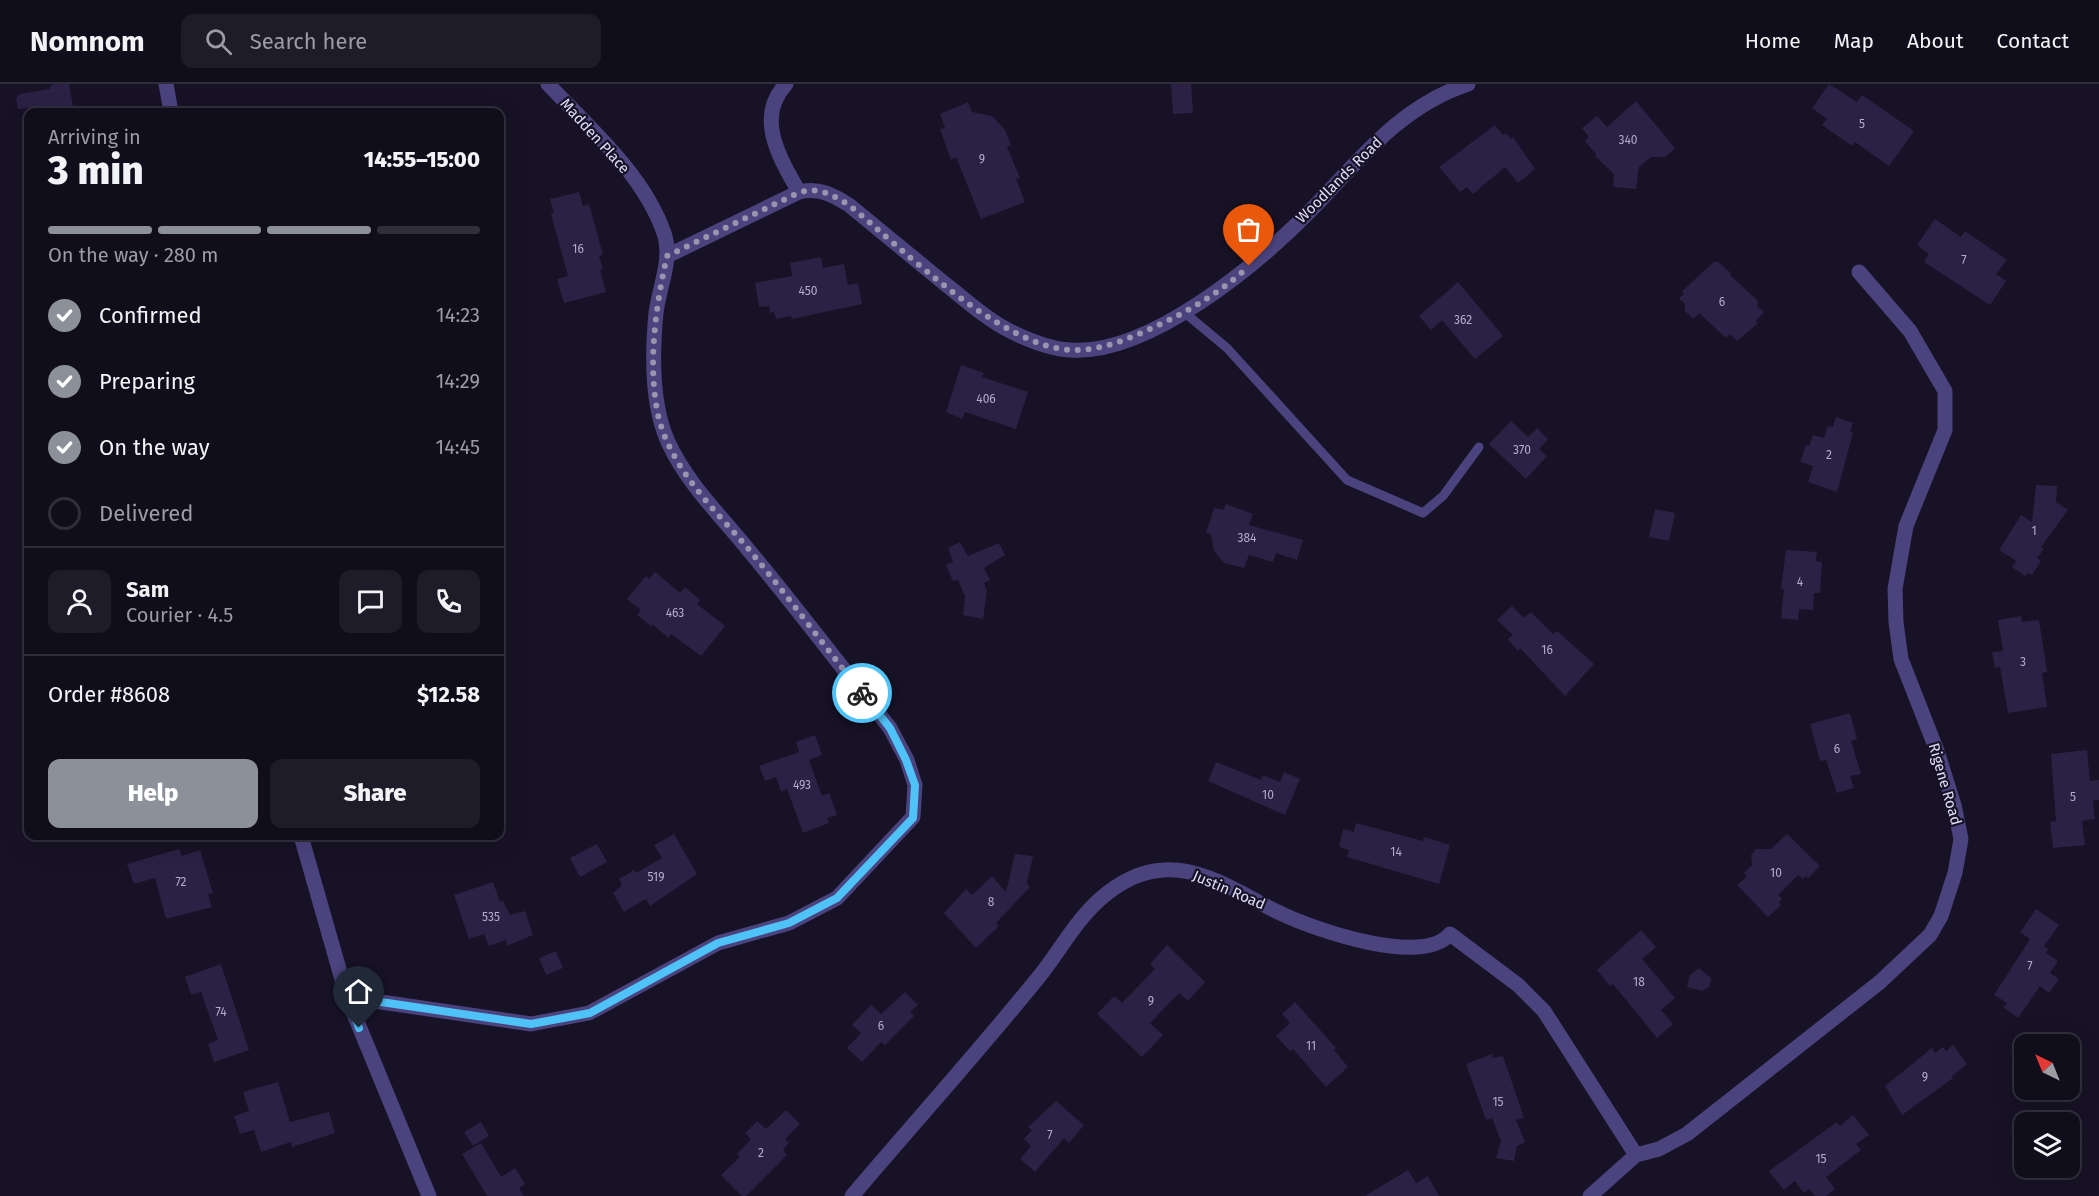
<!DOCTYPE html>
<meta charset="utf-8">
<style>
body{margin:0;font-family:"Fira Sans",sans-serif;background:#1e1c29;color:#f1f3f6;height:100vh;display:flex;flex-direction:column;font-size:22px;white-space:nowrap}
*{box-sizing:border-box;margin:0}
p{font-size:20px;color:#9c9ca3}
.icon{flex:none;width:33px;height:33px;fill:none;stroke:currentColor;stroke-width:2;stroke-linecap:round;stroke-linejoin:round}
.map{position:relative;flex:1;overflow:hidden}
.side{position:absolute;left:24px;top:24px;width:480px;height:732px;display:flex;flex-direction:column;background:#110e1c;border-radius:12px;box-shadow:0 6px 24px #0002,0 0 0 2px #302e3b}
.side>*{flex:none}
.needle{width:39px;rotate:317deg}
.fabs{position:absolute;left:2014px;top:950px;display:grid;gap:12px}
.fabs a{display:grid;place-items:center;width:66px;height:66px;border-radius:12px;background:#110e1c;box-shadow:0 6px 24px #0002,0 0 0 2px #302e3b;font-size:30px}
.pin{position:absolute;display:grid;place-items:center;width:51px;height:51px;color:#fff;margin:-62px -26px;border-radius:50% 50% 50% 0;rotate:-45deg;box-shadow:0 0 6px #0007}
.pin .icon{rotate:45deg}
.courier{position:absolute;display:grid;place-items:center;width:60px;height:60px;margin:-30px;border:4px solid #4fc3f7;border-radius:50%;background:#fff;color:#222;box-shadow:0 2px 8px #0007}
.summary em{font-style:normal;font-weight:800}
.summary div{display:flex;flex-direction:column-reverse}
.summary{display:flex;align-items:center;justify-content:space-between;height:102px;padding:0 24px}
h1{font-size:39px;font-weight:800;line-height:45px}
.bar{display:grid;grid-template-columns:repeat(4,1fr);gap:9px 6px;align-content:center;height:72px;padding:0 24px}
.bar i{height:8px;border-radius:4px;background:#302e3b}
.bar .on{background:#8c9099}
.bar p{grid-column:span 4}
.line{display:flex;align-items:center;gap:15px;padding:0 24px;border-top:2px solid #302e3b}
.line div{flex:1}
.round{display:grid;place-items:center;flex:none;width:63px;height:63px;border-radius:12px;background:#1e1c29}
ol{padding:0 24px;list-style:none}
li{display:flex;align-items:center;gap:18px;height:66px}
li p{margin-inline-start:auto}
li .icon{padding:6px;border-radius:50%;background:#8c9099;color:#fff;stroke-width:4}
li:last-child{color:#9c9ca3}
li i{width:33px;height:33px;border:3px solid #302e3b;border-radius:50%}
.action{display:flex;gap:12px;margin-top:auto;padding:12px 24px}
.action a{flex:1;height:69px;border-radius:12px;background:#8c9099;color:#fff;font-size:24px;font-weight:800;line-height:69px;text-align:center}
.action a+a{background:#1e1c29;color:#f1f3f6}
header{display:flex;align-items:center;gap:36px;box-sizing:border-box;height:84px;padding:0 30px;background:#110e1c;border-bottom:2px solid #302e3b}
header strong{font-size:28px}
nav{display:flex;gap:33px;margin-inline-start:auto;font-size:21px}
.search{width:420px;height:54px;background:#1e1c29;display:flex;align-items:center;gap:15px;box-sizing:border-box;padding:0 21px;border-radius:12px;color:#9c9ca3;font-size:22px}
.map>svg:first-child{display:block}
.building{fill:#2b2144}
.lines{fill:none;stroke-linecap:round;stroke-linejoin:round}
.service{stroke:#4b437e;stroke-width:9}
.minor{stroke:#4b437e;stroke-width:15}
.tertiary{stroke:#4b437e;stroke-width:15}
.done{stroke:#9a95af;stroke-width:6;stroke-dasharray:0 10.8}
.route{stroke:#4fc3f7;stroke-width:8}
.labels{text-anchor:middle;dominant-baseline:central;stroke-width:4.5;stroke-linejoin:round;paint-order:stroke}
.number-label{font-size:12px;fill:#b4accc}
.street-label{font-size:15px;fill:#e1dbfa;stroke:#171225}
</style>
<header>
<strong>Nomnom</strong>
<div class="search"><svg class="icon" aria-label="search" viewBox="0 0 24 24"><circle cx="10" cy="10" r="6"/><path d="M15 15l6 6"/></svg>Search here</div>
<nav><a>Home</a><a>Map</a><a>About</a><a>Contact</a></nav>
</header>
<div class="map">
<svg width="2099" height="1112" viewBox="0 0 2099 1112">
<rect width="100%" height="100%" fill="#171225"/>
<g class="building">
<path d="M54 0H69L74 28H44L43 22 18 25 16 14 20 10 50 5V2Z"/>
<path d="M1171 0H1191L1193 29 1173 30Z"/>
<path d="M1829 0 1857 18 1862 11 1914 47 1889 82 1855 58 1852 62 1822 41 1827 35 1812 24Z"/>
<path d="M1636 17 1675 64 1665 73H1651L1639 83 1636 105 1613 103 1614 90 1595 72 1596 70 1585 57 1589 53 1582 44 1597 32 1607 43Z"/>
<path d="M968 18 972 28 992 32 1005 46 1011 61 1007 63 1020 94 1016 95 1025 118 981 135 956 73 951 76 940 45 945 44 940 30Z"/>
<path d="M1495 41 1503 51 1506 49 1511 55 1513 53 1535 85 1518 99 1505 83 1473 110 1467 103 1460 108 1439 83Z"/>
<path d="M579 108 583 122 589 120 603 171 599 172 603 185 600 186 606 208 564 219 557 195 568 192 551 130 554 129 550 115Z"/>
<path d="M1935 135 1961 153 1965 147 2007 176 1996 190 2006 197 1990 221 1924 178 1929 170 1917 161Z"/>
<path d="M821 173 823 184 844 180 848 201 858 199 862 220 792 235 791 232 776 235 774 228 770 229 769 222 759 223 755 199 792 192 790 179Z"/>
<path d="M1714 178H1718L1731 189 1730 191 1758 217 1757 222 1764 228 1756 237 1758 239 1737 257 1730 250 1726 254 1699 229 1693 235 1685 227V220L1679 214 1684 210 1682 207Z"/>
<path d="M1458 198 1503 252 1475 275 1442 236 1431 246 1419 232Z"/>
<path d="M961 281 984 289 982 293 1028 308 1016 345 965 328 962 335 946 328Z"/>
<path d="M1836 333 1853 339 1850 348 1853 349 1837 408 1808 398 1813 382 1800 378 1806 361 1809 362 1813 351 1824 354 1828 342 1833 343Z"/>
<path d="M1511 337 1528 353 1537 344 1548 355 1539 365 1547 372 1526 395 1489 360Z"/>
<path d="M2036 401 2057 402 2056 418 2068 426 2041 463 2044 465 2037 474 2041 477 2032 491 2028 489 2025 492 2012 483 2016 477 1999 466 2021 431 2032 438Z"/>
<path d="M1226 420 1253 430 1249 441 1303 456 1297 476 1276 469 1273 478 1249 471 1244 484 1224 479 1214 467 1211 450 1206 449 1214 424 1223 426Z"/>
<path d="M1655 425 1675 429 1669 457 1649 453Z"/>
<path d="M960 458 968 472 999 459 1005 471 984 484 990 496 984 499 987 507 983 535 963 531 965 512 958 496 953 497 946 481 953 478 948 464Z"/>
<path d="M1786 466 1817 468 1816 477 1822 478 1820 509H1814L1813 526 1799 525 1798 536 1781 534 1784 505H1781Z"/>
<path d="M655 488 680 509 685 503 700 516 697 520 725 542 701 572 671 550 669 554 653 541 651 542 637 531 641 526 627 515 646 492 649 495Z"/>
<path d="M1512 522 1524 534 1531 528 1553 550 1557 547 1594 580 1565 612 1520 564 1518 567 1508 555 1513 551 1497 536Z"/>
<path d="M2021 532 2022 538 2039 536 2047 588 2042 589 2047 623 2008 629 2000 583 1995 584 1992 568 2003 567 1998 536Z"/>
<path d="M1850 629 1857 655 1851 657 1861 690 1850 692 1854 704 1837 709 1826 676 1820 677 1810 640Z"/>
<path d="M815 651 822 671 809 676 822 712 829 709 837 731 827 734 829 739 803 749 787 705 781 708 776 693 765 697 759 682 799 668 796 658Z"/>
<path d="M2087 666 2090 697 2099 696V716H2093L2095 735 2082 737 2085 761 2053 764 2050 738 2056 737 2051 670Z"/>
<path d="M1216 678 1261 696 1263 691 1280 698 1284 688 1300 695 1285 731 1208 697Z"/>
<path d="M1356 739 1423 757 1424 753 1450 761 1439 800 1347 773 1349 766 1339 763 1343 745 1354 748Z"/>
<path d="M674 750 697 790 650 822 646 815 624 828 613 809 622 801 619 795 634 786 636 789 662 774 654 761Z"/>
<path d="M1787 750 1820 782 1808 794 1806 792 1803 795 1798 791 1778 811 1782 815 1779 818 1781 821 1768 833 1737 801 1747 792 1744 789 1752 781 1751 771 1756 765H1771Z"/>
<path d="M597 760 607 778 580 793 570 774Z"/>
<path d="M179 765 182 772 200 766 213 809 208 810 212 823 166 835 155 794 134 800 127 780Z"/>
<path d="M1015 770 1033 772 1027 799 1030 803 996 839 999 842 976 864 944 829 966 805 972 811 992 792 1006 808Z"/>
<path d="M493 798 500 818 503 817 510 831 525 827 533 851 507 862 506 856 489 862 484 850 469 855 454 811Z"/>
<path d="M2036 825 2059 841 2044 862 2048 865 2046 869 2058 877 2050 889 2059 895 2049 909 2040 902 2018 934 2003 923 2007 919 1994 911 2030 855 2020 848Z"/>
<path d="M1641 846 1656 863 1642 875 1675 914 1661 926 1673 940 1657 954 1613 900 1610 902 1597 886Z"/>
<path d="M1167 861 1205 898 1188 917 1179 909 1150 939 1163 951 1142 973 1097 930 1114 912 1122 919 1155 885 1150 880Z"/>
<path d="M556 867 563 884 546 891 539 874Z"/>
<path d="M221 880 249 966 214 978 208 960 218 956 201 908 191 911 185 893Z"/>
<path d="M1699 884 1711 894 1710 902 1702 907 1687 903 1690 891Z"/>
<path d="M905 908 918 921 910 928 914 932 885 961 881 958 862 978 847 964 861 949 852 941 871 921 881 930Z"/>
<path d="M1295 918 1336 964 1334 966 1348 983 1326 1003 1293 965 1290 967 1276 952 1290 939 1282 930Z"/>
<path d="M1953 961 1967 980 1952 992 1953 994 1902 1031 1885 1002 1932 964 1935 969 1943 963 1946 967Z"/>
<path d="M1492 970 1493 974 1503 972 1524 1034 1516 1036 1525 1058 1517 1062 1514 1077 1496 1074 1501 1057 1492 1034 1486 1036 1466 980Z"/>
<path d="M278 998 290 1038 329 1028 335 1049 292 1063 291 1058 261 1068 254 1046 240 1050 234 1032 249 1027 243 1008Z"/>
<path d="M1056 1017 1084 1041 1069 1059 1064 1054 1035 1088 1020 1075 1031 1062 1024 1055 1032 1046 1028 1043Z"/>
<path d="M786 1026 800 1040 785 1055 789 1059 783 1066 787 1071 746 1112H742L721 1091 740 1073 737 1070 751 1055 745 1049 757 1037 766 1045Z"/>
<path d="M1853 1031 1869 1051 1856 1060 1861 1066 1826 1093 1835 1105 1826 1112H1815L1809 1105 1804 1109 1795 1097 1784 1106 1769 1087 1837 1038 1840 1042Z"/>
<path d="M481 1038 489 1052 473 1062 464 1048Z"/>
<path d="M481 1059 501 1093 515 1084 525 1100 519 1104 524 1112H487L462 1070Z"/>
<path d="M1408 1086 1416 1099 1428 1092 1439 1112H1365Z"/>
</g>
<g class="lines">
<path class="service" d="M1185 229 1227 264 1347 396 1423 429 1443 412 1479 363"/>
<g class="minor">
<path d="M786 0C754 34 781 76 799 108"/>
<path d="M667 172 799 108C819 103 833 111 849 121 881 147 912 173 944 199 966 216 988 237 1014 249 1031 257 1051 265 1070 266 1149 272 1259 179 1311 126 1359 77 1400 22 1468 0"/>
<path d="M347 913 531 940 589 929 718 859 789 839 837 814 913 733 915 701 907 676 890 644C842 584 796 523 746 463 719 430 687 399 668 358 651 320 652 270 656 229 659 203 673 175 664 149 643 89 589 44 548 0"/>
<path d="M852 1112C914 1039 978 968 1038 894 1059 868 1074 839 1099 816 1117 800 1140 787 1164 786 1205 783 1247 814 1282 830 1316 846 1422 883 1450 850L1518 901 1544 927 1636 1071"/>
<path d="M1590 1112 1636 1071 1659 1065 1687 1050 1880 898 1930 851 1941 832 1955 789 1961 755 1954 721 1937 667 1901 575 1896 538 1895 505 1906 442 1945 346V307L1910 247 1859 188"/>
</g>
<g class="tertiary">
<path d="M166 0 171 28"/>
<path d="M301 752 347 913 429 1112"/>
</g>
</g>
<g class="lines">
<path class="done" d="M862 609C823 560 786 510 746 462 712 423 667 380 657 326 648 276 656 221 667 172L800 108C819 103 833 111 849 121 904 166 1001 263 1071 266 1100 267 1125 256 1150 245 1186 229 1220 209 1249 182"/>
<path class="route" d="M359 944 347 913 531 940 590 929 718 859 789 839 837 814 913 734 915 701 906 676 890 644 862 609"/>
</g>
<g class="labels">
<g class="number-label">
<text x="1862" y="40">5</text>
<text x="1628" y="56">340</text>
<text x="982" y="75">9</text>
<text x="578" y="165">16</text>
<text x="1964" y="176">7</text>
<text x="808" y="207">450</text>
<text x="1722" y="218">6</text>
<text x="1463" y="236">362</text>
<text x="986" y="315">406</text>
<text x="1522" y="366">370</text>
<text x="1829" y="371">2</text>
<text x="2034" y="447">1</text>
<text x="1247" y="454">384</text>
<text x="1800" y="498">4</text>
<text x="675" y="529">463</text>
<text x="1547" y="566">16</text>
<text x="2023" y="578">3</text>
<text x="1837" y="665">6</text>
<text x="802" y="701">493</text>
<text x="1268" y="711">10</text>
<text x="2073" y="713">5</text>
<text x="1396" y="768">14</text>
<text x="1776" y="789">10</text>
<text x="656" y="793">519</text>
<text x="181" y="798">72</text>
<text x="991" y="818">8</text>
<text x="491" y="833">535</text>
<text x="2030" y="882">7</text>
<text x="1639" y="898">18</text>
<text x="1151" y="917">9</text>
<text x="221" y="928">74</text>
<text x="881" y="942">6</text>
<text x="1311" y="962">11</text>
<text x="1925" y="993">9</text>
<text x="1498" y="1018">15</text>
<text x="1050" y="1051">7</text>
<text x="761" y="1069">2</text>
<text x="1821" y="1075">15</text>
</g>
<g class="street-label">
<text transform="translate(595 52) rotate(48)">Madden Place</text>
<text transform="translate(1339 96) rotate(-45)">Woodlands Road</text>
<text transform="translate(1945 700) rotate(74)">Rigene Road</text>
<text transform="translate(1229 806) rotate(23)">Justin Road</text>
</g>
</g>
</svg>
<div class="fabs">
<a><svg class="needle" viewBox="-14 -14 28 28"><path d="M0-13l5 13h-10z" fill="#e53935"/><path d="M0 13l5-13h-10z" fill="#9c9ca3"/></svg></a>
<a><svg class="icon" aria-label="layers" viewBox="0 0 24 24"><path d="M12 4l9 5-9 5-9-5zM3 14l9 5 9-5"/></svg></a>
</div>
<div class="pin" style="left:1249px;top:182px;background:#ea580c"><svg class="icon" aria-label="bag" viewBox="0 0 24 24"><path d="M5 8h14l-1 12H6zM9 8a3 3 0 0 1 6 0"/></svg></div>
<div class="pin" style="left:359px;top:944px;background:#1f2937"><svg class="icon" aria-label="home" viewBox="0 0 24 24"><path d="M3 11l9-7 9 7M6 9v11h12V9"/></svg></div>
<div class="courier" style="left:862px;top:609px"><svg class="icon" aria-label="bike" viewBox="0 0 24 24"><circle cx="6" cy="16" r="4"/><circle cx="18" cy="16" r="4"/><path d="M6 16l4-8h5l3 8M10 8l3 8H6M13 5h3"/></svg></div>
<section class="side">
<div class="summary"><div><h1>3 min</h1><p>Arriving in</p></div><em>14:55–15:00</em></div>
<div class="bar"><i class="on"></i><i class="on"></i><i class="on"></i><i></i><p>On the way · 280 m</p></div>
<ol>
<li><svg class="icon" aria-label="check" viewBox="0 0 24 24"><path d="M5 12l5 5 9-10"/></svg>Confirmed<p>14:23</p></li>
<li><svg class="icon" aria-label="check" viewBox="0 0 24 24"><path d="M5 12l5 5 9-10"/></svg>Preparing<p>14:29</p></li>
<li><svg class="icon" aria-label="check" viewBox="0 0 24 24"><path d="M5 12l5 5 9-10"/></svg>On the way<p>14:45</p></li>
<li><i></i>Delivered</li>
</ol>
<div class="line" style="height:108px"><a class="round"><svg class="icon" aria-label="person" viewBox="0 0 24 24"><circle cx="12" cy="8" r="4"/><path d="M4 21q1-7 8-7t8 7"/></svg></a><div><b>Sam</b><p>Courier · 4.5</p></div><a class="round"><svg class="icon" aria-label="chat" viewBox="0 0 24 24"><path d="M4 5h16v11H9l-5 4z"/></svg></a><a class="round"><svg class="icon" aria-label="phone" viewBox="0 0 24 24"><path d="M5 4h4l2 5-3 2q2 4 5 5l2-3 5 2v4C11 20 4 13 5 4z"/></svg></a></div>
<div class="line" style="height:78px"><div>Order #8608</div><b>$12.58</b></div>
<div class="action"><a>Help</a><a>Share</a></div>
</section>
</div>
